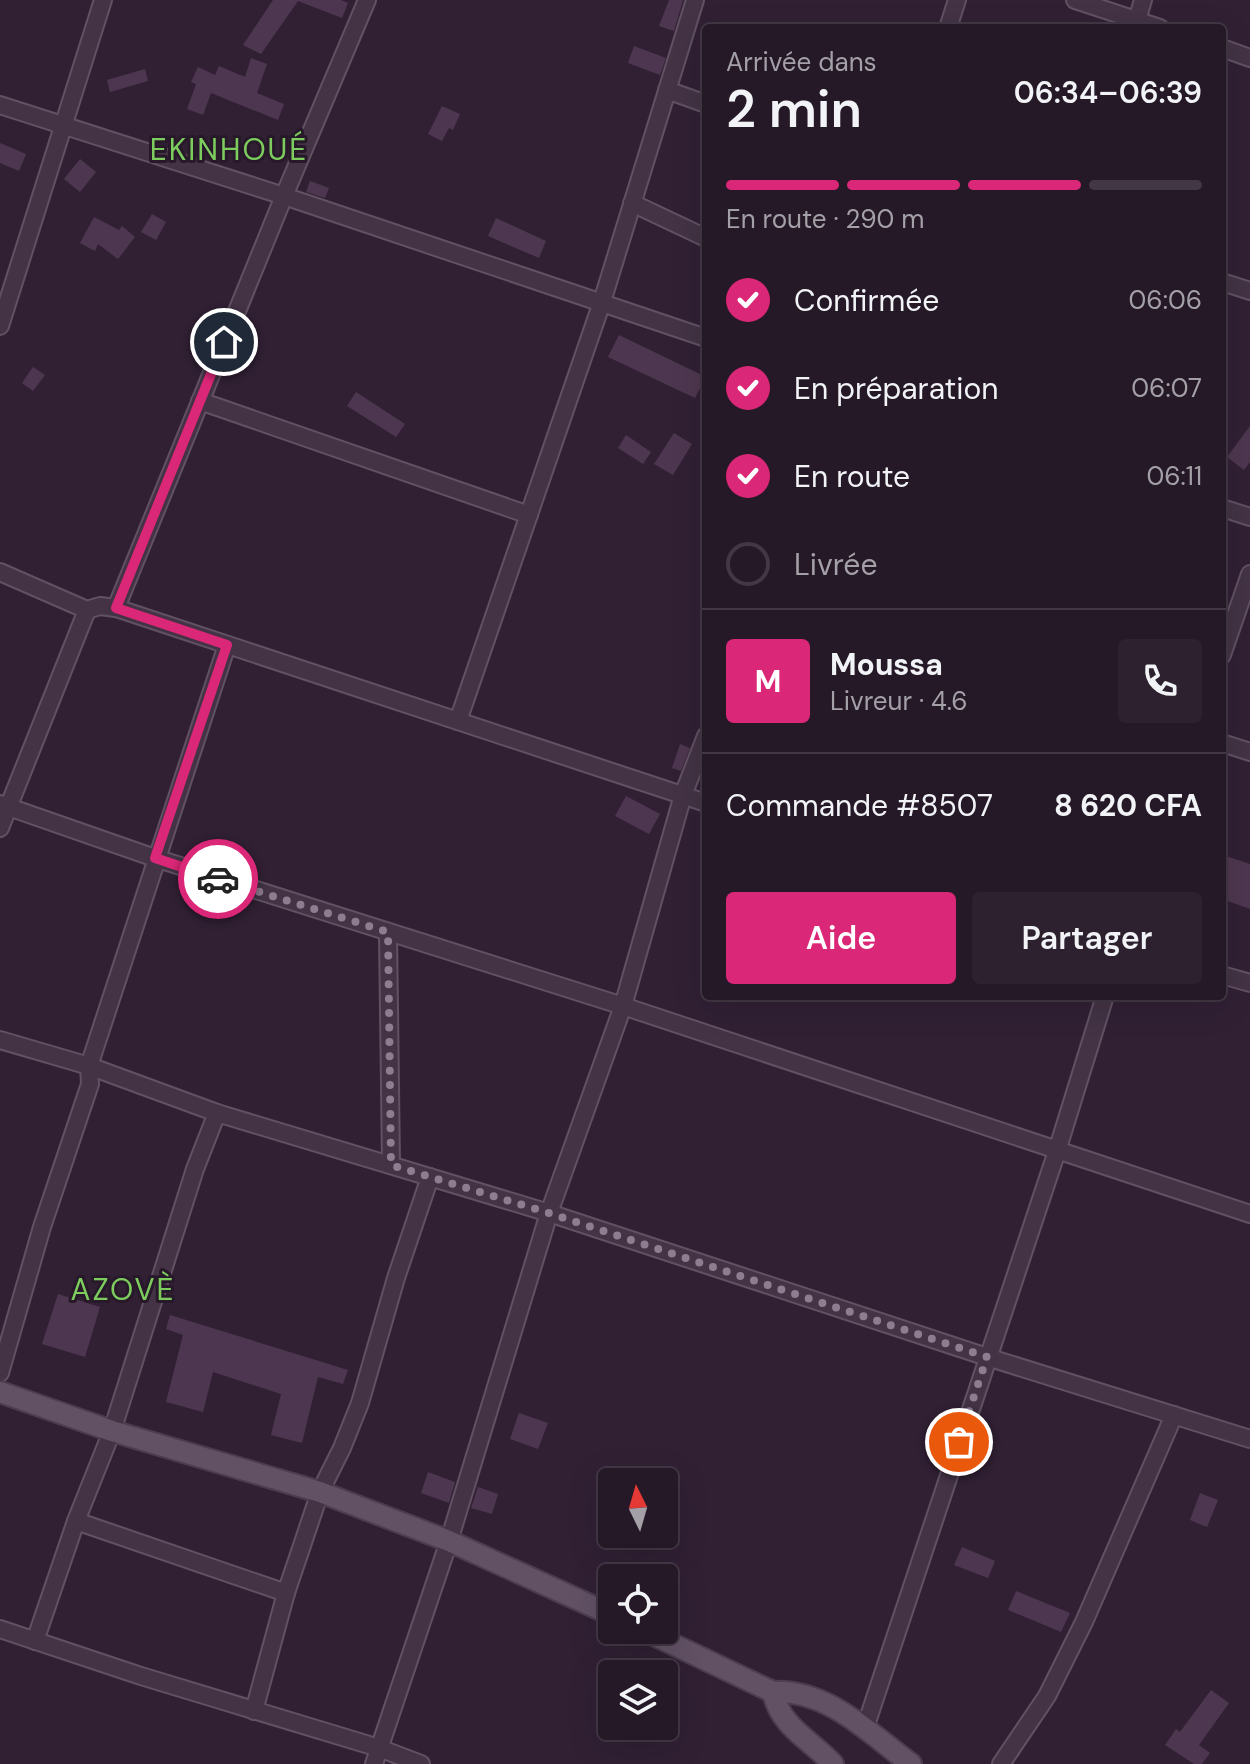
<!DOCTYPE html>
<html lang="fr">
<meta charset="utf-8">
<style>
body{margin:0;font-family:"DM Sans",sans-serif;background:#2d212f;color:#f1f3f6;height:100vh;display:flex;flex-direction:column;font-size:30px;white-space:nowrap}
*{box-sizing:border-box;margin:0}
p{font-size:26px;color:#a3a0a7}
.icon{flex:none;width:44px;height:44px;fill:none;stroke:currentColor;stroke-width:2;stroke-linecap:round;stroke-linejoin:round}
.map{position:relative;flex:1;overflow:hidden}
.side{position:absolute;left:702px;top:24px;width:524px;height:976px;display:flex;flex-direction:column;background:#251827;border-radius:8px;box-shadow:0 8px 32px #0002,0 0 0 2px #423744}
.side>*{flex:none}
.needle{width:52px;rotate:355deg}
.controls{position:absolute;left:598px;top:1468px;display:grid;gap:16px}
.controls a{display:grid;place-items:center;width:80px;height:80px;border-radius:8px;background:#251827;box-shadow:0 8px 32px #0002,0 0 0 2px #423744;font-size:40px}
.pin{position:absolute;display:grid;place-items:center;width:68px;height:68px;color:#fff;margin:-34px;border:4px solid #fff;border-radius:50%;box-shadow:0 2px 8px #0007}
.courier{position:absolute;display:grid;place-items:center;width:80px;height:80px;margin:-40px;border:6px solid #db2777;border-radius:50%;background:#fff;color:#222;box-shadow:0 2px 10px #0007}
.head em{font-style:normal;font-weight:600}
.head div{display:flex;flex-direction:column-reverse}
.head{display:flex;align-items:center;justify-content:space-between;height:136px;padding:0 24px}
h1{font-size:52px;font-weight:600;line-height:60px}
.bar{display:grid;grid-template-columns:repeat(4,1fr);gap:12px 8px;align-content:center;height:96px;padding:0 24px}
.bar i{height:10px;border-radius:6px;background:#423744}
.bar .active{background:#db2777}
.bar p{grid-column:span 4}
.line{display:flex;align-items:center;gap:20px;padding:0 24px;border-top:2px solid #423744}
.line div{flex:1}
.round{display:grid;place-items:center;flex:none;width:84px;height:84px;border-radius:8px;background:#2d212f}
ol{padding:0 24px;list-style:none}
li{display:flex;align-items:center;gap:24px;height:88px}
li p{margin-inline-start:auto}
li .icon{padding:8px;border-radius:50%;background:#db2777;color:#fff;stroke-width:4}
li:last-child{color:#a3a0a7}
li i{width:44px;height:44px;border:4px solid #423744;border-radius:50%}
.cta{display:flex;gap:16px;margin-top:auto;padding:16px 24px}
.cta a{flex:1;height:92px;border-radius:8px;background:#db2777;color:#fff;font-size:32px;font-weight:600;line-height:92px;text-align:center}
.cta a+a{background:#2d212f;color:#f1f3f6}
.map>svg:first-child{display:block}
.building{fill:#4d3750}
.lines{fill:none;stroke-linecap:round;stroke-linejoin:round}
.minor-casing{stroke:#615163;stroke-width:20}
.major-casing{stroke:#4c3d4e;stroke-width:24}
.minor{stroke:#433345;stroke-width:16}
.major{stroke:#625165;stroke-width:20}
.done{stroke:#8e7c90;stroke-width:8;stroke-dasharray:0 14.4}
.route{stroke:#db2777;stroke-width:10}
.labels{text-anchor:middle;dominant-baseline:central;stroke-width:6;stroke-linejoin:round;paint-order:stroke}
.quarter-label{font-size:30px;letter-spacing:2px;fill:#7ccc5e;stroke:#271929}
</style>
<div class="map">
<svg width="1250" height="1764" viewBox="0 0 1250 1764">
<rect width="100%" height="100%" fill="#312034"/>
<g class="building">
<path d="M273 0H341L348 3 342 18 298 1 261 54 243 45Z"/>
<path d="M669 0H683L674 31 659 26Z"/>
<path d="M634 46 666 58 660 75 628 63Z"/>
<path d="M251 58 267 64 257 93 284 104 278 120 211 93 203 115 187 109 196 84 191 82 198 67 215 75 219 66 245 77Z"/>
<path d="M145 69 148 81 110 92 107 80Z"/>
<path d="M442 106 460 114 453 130 449 128 442 141 428 134Z"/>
<path d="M0 143 26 154 19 171 0 163Z"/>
<path d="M80 159 96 172 80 192 64 179Z"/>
<path d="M310 181 329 188 325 198 306 192Z"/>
<path d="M152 214 166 222 156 240 141 232Z"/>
<path d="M94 217 119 230 122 226 135 237 118 259 98 244 95 251 80 243Z"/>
<path d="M496 218 546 241 539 258 488 236Z"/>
<path d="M619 335 706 377 695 398 608 357Z"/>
<path d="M33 367 45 375 33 391 22 383Z"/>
<path d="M356 392 405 424 396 437 347 406Z"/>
<path d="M1250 426V462L1244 470 1227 457Z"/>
<path d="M674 433 692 444 673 475 654 464Z"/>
<path d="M626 435 651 452 643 464 618 448Z"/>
<path d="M680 744 690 748 681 771 672 768Z"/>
<path d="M626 796 660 814 649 834 615 816Z"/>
<path d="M1226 856 1250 864V909L1222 899V869Z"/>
<path d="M58 1294 100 1307 85 1357 42 1344Z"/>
<path d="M170 1315 348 1370 343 1384 318 1377 302 1443 271 1435 281 1394 213 1372 203 1412 166 1402 183 1335 166 1329Z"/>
<path d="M519 1413 548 1423 538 1449 510 1439Z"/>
<path d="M428 1472 455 1482 449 1503 421 1493Z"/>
<path d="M478 1487 498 1494 492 1514 471 1508Z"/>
<path d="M1200 1493 1218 1500 1207 1527 1190 1520Z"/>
<path d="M962 1547 995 1561 988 1578 954 1565Z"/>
<path d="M1016 1591 1070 1613 1061 1632 1008 1610Z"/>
<path d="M1211 1690 1229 1703 1199 1745 1210 1753 1202 1764H1194L1165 1745 1176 1729 1180 1732Z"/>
</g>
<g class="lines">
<g class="minor-casing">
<g id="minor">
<path d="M1075 0 1160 28"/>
<path d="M1137 20 1143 0"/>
<path d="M948 28 957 0"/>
<path d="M1222 48 1250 58"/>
<path d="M667 90 706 104"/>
<path d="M0 105 284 196 706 338"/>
<path d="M632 203 706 238"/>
<path d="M1222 282 1250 291"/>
<path d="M0 326 103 0"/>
<path d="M200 401 529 515"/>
<path d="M1222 508 1250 517"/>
<path d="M0 572 87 610 100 606 116 608 706 803"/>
<path d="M116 608 284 196 367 0"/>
<path d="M1222 655 1250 574"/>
<path d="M458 721 601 305 695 0"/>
<path d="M1222 743 1250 752"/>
<path d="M0 804 155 858 623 1006 1250 1214"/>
<path d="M0 828 87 610"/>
<path d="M388 932 391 1165"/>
<path d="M1222 975 1250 983"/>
<path d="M0 1040 89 1066 217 1113 549 1213 987 1357 1250 1439"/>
<path d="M0 1373 42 1227 90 1084 89 1066 227 645"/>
<path d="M76 1521 286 1593"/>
<path d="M0 1629 141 1676 379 1748 421 1764"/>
<path d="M35 1641 76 1521 112 1431 195 1169 217 1113"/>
<path d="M254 1711 286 1593 320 1492 342 1448 360 1403 396 1278 430 1177"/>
<path d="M865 1728 1057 1151 1105 996"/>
<path d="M374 1764 449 1541 549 1213 623 1006 683 795 706 736"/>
<path d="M1001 1764 1047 1696 1084 1622 1174 1415"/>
</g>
</g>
<g class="major-casing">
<g id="major">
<path d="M0 1392 112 1431 320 1492 449 1541 612 1615"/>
<path d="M643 1630 773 1692C828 1689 870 1734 911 1764"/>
<path d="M773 1692C780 1727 811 1740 833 1764"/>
</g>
</g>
<use href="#minor" class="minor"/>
<use href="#major" class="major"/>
</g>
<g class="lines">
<path class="done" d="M218 879 388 932 391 1165 549 1213 987 1357 959 1442"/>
<path class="route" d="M218 879 155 858 227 645 116 608 224 342"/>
</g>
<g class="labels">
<g class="quarter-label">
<text x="229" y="149">EKINHOUÉ</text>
<text x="123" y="1289">AZOVÈ</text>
</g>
</g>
</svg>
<div class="controls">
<a><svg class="needle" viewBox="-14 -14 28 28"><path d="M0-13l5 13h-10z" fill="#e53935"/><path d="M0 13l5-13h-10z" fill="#a3a0a7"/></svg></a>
<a><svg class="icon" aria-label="locate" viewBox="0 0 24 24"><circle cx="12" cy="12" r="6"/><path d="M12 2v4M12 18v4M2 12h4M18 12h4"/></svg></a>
<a><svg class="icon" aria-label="layers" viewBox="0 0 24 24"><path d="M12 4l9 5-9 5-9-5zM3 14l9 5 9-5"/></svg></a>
</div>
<div class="pin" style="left:959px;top:1442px;background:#ea580c"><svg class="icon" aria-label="bag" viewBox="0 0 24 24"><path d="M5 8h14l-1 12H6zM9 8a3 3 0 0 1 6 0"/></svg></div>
<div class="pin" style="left:224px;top:342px;background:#1f2937"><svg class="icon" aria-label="home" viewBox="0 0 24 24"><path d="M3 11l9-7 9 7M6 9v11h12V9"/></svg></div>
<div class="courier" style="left:218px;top:879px"><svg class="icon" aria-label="car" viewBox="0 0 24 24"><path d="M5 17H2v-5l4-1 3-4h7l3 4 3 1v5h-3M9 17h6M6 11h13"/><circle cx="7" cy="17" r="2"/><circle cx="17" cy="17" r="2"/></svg></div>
<section class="side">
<div class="head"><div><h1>2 min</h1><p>Arrivée dans</p></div><em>06:34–06:39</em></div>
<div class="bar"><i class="active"></i><i class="active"></i><i class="active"></i><i></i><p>En route · 290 m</p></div>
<ol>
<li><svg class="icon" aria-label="check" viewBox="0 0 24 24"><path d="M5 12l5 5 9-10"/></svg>Confirmée<p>06:06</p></li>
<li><svg class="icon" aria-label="check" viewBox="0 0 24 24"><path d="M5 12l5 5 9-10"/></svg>En préparation<p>06:07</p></li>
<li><svg class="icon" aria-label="check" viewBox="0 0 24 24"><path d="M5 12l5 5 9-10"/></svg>En route<p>06:11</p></li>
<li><i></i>Livrée</li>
</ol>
<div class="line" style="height:144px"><b class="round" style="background:#db2777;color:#fff">M</b><div><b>Moussa</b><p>Livreur · 4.6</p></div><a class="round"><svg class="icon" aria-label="phone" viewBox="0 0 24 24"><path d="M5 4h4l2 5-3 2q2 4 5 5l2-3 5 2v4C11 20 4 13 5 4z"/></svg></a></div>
<div class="line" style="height:104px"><div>Commande #8507</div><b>8 620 CFA</b></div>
<div class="cta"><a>Aide</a><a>Partager</a></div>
</section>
</div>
